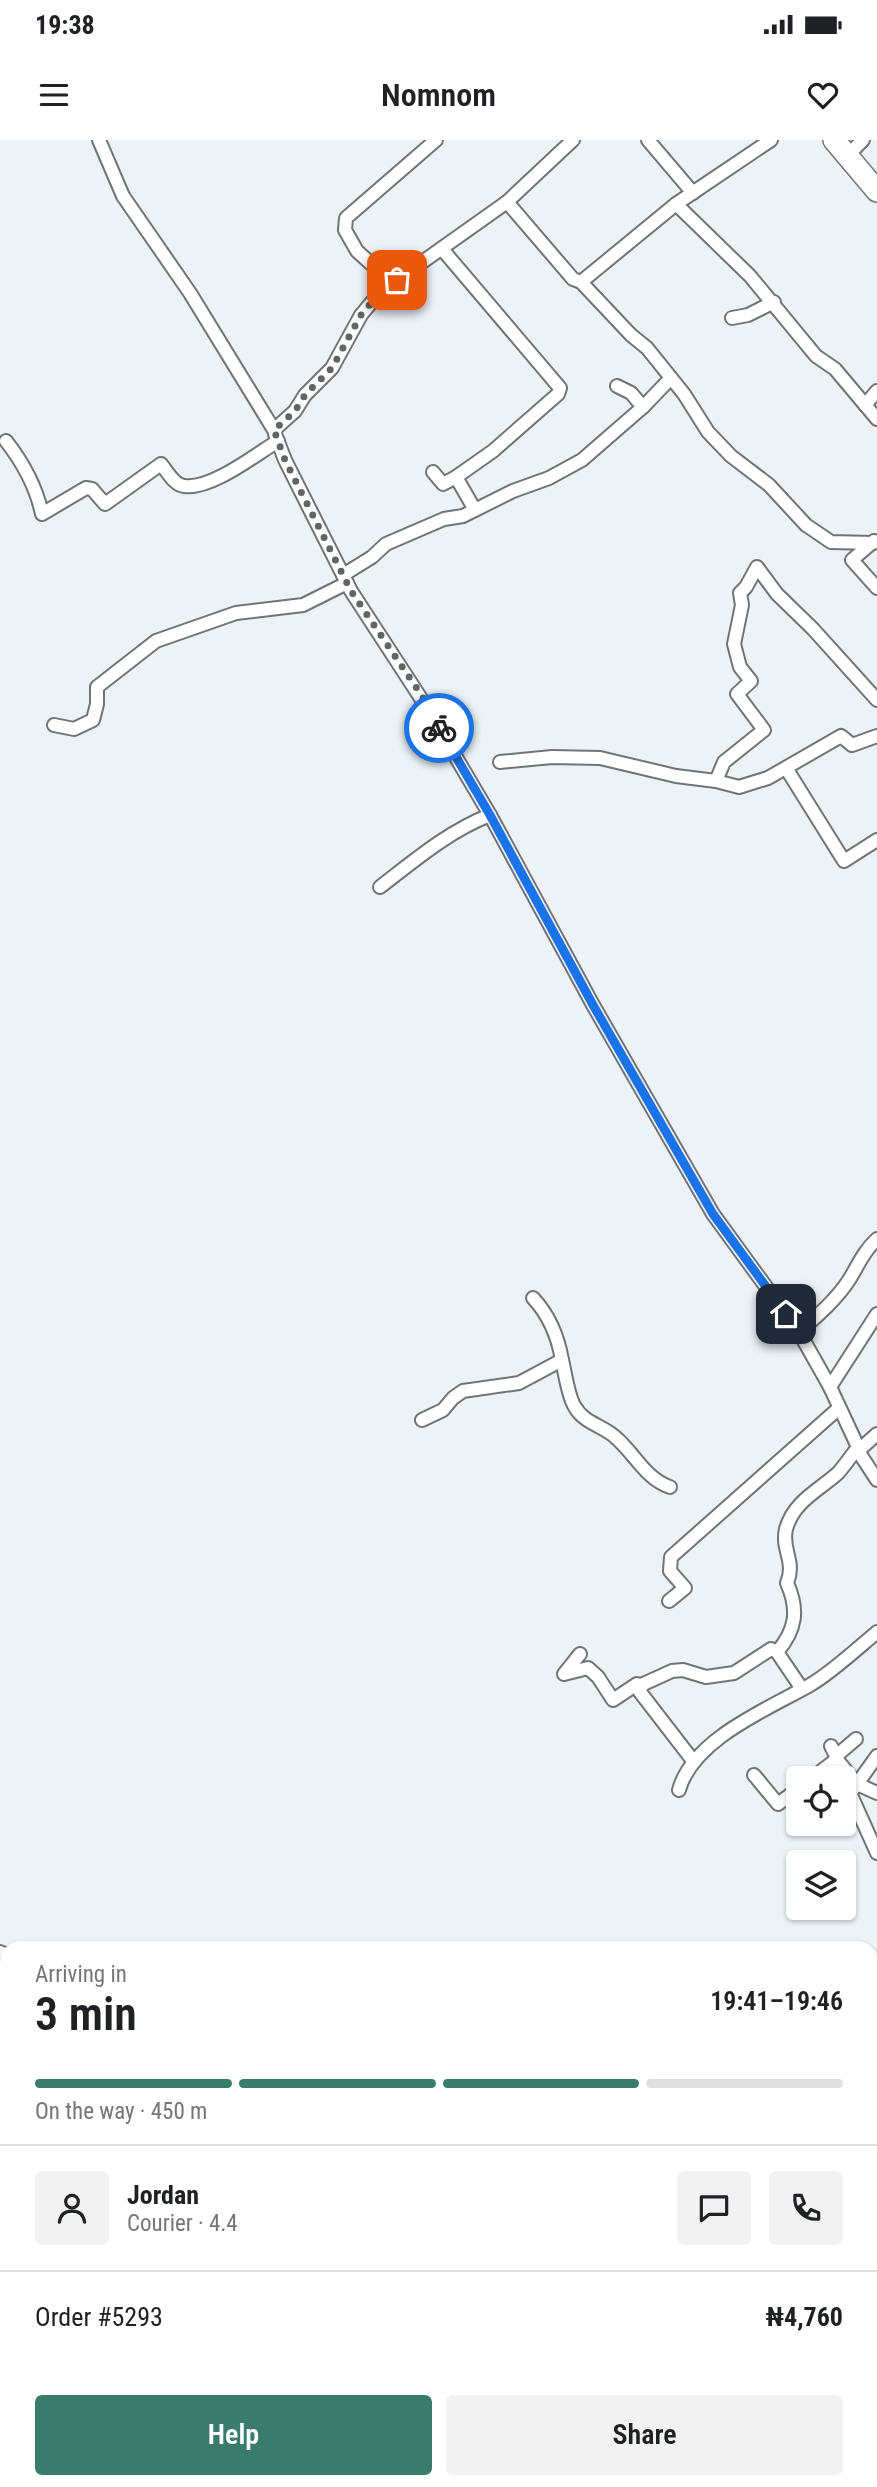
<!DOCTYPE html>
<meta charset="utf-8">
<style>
body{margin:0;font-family:"Roboto Condensed",sans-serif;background:#f2f2f2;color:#202124;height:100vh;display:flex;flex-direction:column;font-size:26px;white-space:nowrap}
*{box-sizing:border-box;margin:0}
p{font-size:23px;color:#757577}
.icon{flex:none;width:38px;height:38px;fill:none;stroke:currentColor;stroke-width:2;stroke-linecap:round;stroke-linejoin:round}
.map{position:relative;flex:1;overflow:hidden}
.panel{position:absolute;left:0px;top:1801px;width:878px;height:548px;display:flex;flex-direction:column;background:#fff;border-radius:21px 21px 0 0;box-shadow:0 2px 5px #0004}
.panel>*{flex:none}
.fabs{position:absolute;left:786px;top:1626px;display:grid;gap:14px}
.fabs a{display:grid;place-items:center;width:70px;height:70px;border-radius:7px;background:#fff;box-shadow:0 2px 5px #0004;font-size:35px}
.pin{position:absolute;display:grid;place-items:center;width:60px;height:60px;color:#fff;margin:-30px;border-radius:14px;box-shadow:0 4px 10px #0006}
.courier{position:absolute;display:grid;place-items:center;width:70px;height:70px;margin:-35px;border:5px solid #1a73e8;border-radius:50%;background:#fff;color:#222;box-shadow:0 2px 9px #0007}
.summary em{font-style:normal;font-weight:600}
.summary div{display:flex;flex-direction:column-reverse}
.summary{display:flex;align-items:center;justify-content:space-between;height:119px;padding:0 35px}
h1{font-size:46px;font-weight:600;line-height:52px}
.bar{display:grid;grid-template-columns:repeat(4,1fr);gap:10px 7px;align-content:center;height:84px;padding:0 35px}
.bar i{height:9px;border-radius:5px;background:#e0e0e0}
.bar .selected{background:#3a7c6c}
.bar p{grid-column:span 4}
.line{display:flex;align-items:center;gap:18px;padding:0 35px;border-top:2px solid #e0e0e0}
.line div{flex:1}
.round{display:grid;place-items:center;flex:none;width:74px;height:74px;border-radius:7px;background:#f2f2f2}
.primary-button{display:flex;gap:14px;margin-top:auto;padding:14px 35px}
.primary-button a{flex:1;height:80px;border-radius:7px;background:#3a7c6c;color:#fff;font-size:28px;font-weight:600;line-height:80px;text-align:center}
.primary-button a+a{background:#f2f2f2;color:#202124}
.status{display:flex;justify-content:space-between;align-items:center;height:49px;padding:0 35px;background:#fff;direction:ltr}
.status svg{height:19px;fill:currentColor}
header{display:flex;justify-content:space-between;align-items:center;height:91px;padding:0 35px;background:#fff;font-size:32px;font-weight:600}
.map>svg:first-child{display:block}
.water{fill:#899eba;stroke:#67768a;stroke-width:2}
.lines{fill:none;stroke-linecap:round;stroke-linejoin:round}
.street-casing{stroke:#707479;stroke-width:16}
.highway-casing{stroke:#707479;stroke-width:24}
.street{stroke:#fff;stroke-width:12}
.highway{stroke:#fff;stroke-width:21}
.done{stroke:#626568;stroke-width:7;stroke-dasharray:0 12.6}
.route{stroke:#1a73e8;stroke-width:9}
</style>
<div class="status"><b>19:38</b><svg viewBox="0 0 49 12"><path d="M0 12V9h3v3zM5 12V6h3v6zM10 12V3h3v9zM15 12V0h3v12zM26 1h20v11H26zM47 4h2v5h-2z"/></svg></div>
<header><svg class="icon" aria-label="menu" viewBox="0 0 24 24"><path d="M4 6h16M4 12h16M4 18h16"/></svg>Nomnom<svg class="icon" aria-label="heart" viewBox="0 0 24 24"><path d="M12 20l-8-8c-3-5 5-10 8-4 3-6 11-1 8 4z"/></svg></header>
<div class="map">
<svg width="877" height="2347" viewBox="0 0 877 2347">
<rect width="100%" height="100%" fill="#edf2f7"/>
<path class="water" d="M428 2342H629V2347H442Z"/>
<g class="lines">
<g class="street-casing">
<g id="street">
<path d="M99 0 123 56 190 153 274 290"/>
<path d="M436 0 346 78 345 90 357 111 390 141 397 140 507 62 573 0"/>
<path d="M648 0 693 53"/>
<path d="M847 16 863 0"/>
<path d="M507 62 573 139 581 142 676 64 771 0"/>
<path d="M676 64 750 136 816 216 835 229 877 279"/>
<path d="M397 140 376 157 361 175 332 228 305 255 295 271 276 288 275 294 285 320 351 451 437 583 444 597 490 675 593 865 713 1074 799 1192 830 1247 858 1307V1311L877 1340"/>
<path d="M581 142 631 195 647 208 684 254 708 292 731 316 769 345 806 385 831 402 873 403"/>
<path d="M732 178 748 175 774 162"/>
<path d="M865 265 877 251"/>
<path d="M643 267 670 239"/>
<path d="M6 301C24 324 36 346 42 374L86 348 92 349 105 364 161 324C167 331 174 345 184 346 211 350 255 315 278 301"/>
<path d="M433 332 443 344 456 337 493 311 558 254 560 248 442 109"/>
<path d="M456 337 475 370"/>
<path d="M874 401 852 420 877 448"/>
<path d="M343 435 372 417 386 404 444 379 463 376 513 351 549 338 582 320 643 267 631 253 617 246"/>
<path d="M54 585 74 589 93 580 97 564V547L156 501 236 473 303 465 347 443"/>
<path d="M500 622 552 617 600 618 676 636 716 641 739 647 768 638 841 596 852 605 877 596"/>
<path d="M786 628 844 721 877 700"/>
<path d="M716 641 724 622 764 590 737 554 751 541 740 527 734 504 742 465 740 453 746 447 757 427 777 454 813 489 877 560"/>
<path d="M380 747C415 720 449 691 490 675"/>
<path d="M799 1192C817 1176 836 1160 849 1140 859 1124 863 1112 877 1099"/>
<path d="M562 1220C565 1232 568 1257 575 1267 584 1283 601 1285 614 1296 634 1312 645 1339 670 1347"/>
<path d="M830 1247 877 1174"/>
<path d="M422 1280 443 1270 453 1258 463 1251 519 1243 562 1220C558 1197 549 1175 533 1158"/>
<path d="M858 1311 877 1294"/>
<path d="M669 1461 685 1448 670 1431 671 1417 839 1268"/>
<path d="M777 1512C796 1490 799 1470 787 1443 796 1421 781 1410 786 1389 794 1361 818 1351 838 1333 845 1325 852 1315 858 1307"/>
<path d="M580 1514 564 1534 588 1528 598 1537 613 1560 637 1544 642 1546"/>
<path d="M831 1606 839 1622 857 1644 850 1653 877 1713"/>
<path d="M836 1616 856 1599"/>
<path d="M877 1616 857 1644 877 1653"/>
<path d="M694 1622 640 1552 639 1546 672 1531 683 1530 706 1537 734 1533 771 1509 777 1512 802 1549"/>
<path d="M754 1635 778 1664 798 1649"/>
<path d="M812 1638 837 1619"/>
<path d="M679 1650C693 1599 768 1569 810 1545 831 1533 858 1508 877 1492"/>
<path d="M0 1812 7 1815"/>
</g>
</g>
<g class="highway-casing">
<path id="highway" d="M834 0 877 51"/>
</g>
<use href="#street" class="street"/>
<use href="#highway" class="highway"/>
</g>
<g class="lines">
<path class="done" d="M397 140 376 157 361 175 332 228 305 255 295 271 274 290 285 320 351 451 422 556 439 588"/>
<path class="route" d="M439 588 490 675 593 865 713 1074 786 1174"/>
</g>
</svg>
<div class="fabs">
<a><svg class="icon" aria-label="locate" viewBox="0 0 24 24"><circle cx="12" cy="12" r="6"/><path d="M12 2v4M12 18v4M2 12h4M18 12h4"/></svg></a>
<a><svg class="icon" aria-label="layers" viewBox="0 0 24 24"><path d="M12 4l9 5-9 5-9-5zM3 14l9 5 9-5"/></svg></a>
</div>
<div class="pin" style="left:397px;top:140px;background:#ea580c"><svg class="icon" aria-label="bag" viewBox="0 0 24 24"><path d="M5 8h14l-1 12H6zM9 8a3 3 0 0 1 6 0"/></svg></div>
<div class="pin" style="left:786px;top:1174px;background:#1f2937"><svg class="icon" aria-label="home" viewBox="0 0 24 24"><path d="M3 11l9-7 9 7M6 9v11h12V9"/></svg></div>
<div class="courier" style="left:439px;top:588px"><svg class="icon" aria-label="bike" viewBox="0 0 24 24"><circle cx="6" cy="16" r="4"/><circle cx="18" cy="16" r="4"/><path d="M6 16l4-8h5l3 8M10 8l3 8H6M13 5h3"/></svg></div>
<section class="panel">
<div class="summary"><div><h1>3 min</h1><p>Arriving in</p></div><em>19:41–19:46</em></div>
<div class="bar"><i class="selected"></i><i class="selected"></i><i class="selected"></i><i></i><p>On the way · 450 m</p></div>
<div class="line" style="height:126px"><a class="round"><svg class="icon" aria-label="person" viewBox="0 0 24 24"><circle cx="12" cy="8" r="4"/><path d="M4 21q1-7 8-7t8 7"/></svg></a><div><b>Jordan</b><p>Courier · 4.4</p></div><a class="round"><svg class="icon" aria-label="chat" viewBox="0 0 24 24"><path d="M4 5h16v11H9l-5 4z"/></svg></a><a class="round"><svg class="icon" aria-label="phone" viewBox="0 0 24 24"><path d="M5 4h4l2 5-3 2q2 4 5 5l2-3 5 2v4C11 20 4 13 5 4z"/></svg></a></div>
<div class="line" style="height:91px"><div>Order #5293</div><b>₦4,760</b></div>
<div class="primary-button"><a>Help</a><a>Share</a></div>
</section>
</div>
